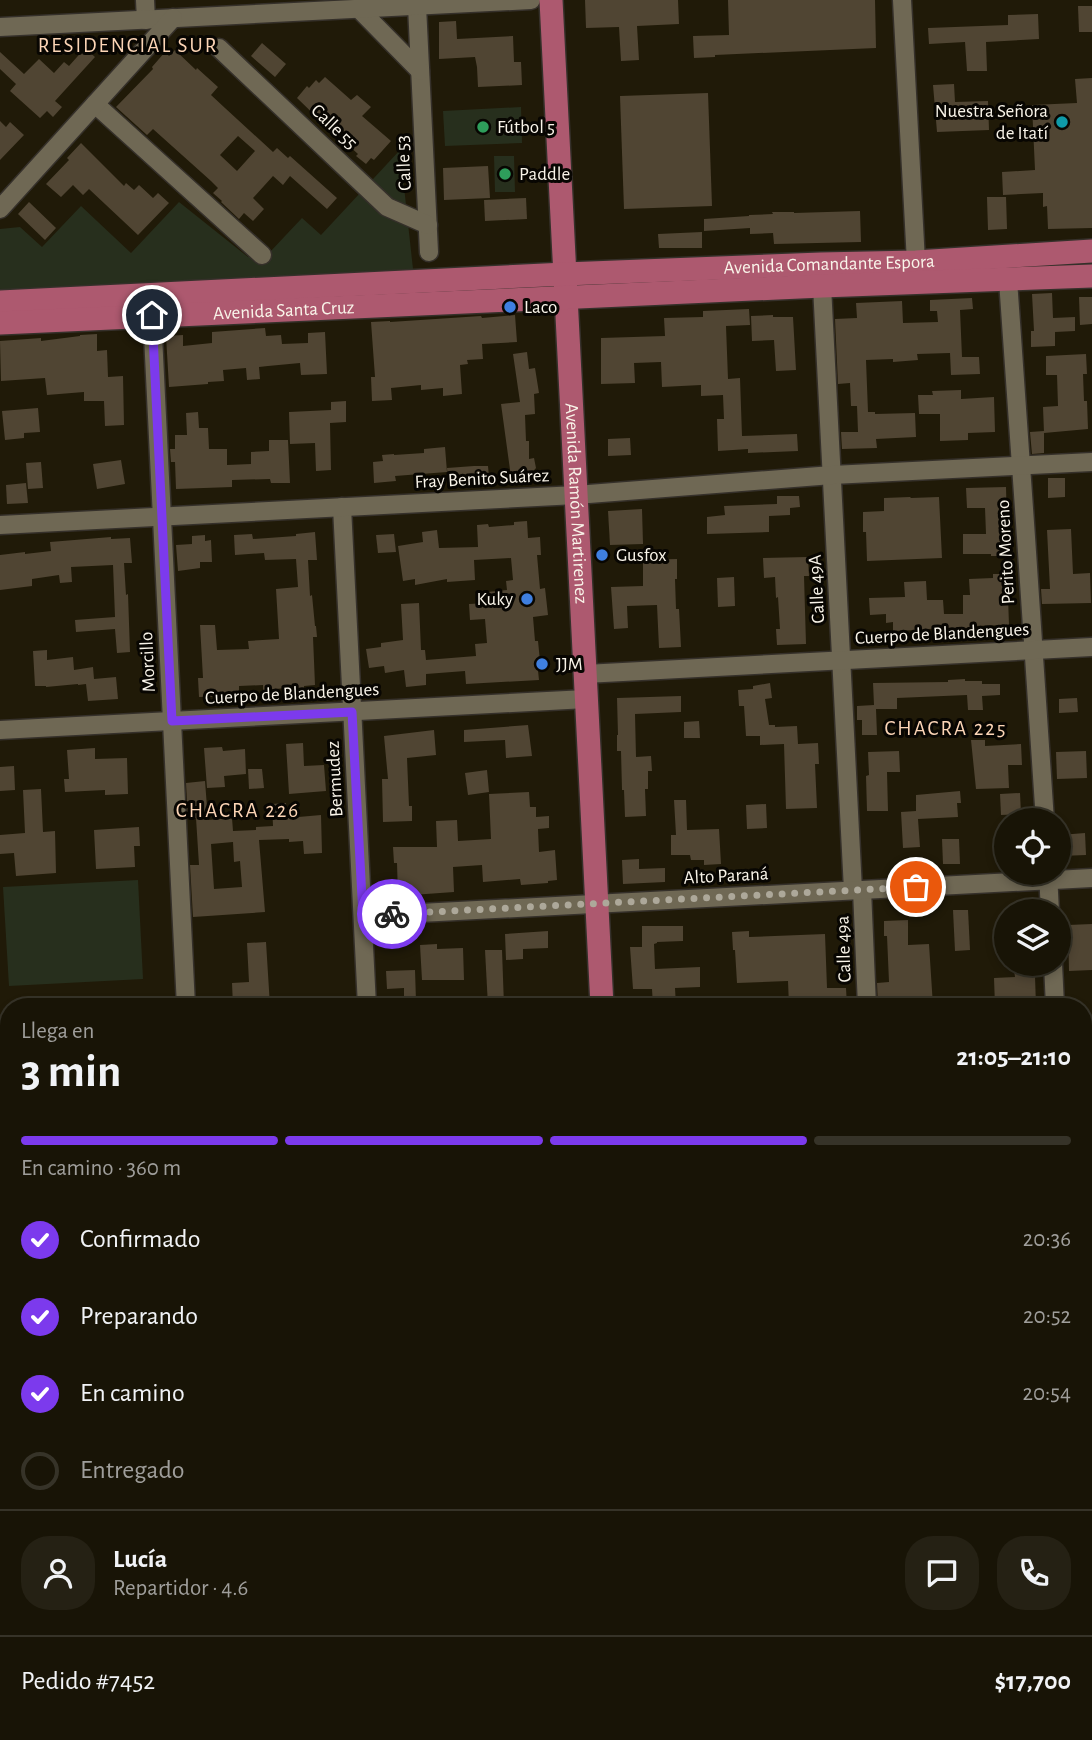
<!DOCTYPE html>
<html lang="es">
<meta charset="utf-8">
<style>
body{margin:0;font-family:"Alegreya Sans",sans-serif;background:#252114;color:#f1f3f6;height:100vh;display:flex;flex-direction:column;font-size:26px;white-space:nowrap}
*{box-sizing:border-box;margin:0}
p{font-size:23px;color:#9f9e9b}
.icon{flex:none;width:38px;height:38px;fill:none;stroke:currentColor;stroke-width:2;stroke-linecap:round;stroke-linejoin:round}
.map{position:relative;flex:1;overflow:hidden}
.sheet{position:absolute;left:0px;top:998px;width:1092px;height:744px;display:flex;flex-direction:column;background:#181406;border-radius:28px 28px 0 0;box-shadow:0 4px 10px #0003,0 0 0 2px #363328}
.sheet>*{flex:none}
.tools{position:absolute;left:994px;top:808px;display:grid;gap:14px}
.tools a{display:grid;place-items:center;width:77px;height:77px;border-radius:50%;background:#181406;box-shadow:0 4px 10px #0003,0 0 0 2px #363328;font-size:35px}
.pin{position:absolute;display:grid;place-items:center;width:60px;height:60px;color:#fff;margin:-30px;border:4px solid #fff;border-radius:50%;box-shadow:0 2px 7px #0007}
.courier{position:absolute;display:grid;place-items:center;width:70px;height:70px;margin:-35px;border:5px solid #7c3aed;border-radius:50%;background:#fff;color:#222;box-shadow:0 2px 9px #0007}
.head em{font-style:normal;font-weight:600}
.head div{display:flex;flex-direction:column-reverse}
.head{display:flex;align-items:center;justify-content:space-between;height:119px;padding:0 21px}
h1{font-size:46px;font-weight:600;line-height:52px}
.bar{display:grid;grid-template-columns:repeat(4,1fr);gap:10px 7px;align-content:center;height:84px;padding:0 21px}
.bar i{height:9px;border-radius:5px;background:#363328}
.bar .active{background:#7c3aed}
.bar p{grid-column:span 4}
.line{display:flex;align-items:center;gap:18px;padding:0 21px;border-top:2px solid #363328}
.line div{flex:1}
.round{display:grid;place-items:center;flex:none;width:74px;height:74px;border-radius:28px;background:#252114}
ol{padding:0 21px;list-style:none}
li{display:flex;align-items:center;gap:21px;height:77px}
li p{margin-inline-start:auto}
li .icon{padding:7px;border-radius:50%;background:#7c3aed;color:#fff;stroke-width:4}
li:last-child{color:#9f9e9b}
li i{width:38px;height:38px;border:4px solid #363328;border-radius:50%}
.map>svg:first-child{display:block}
.green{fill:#272f1d}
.building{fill:#504533;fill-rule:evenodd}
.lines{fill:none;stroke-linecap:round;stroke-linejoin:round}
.minor-casing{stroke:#35302a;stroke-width:21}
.major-casing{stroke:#35302a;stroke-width:26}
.highway-casing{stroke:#35302a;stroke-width:30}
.minor{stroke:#6f6854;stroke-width:18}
.major{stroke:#ad596f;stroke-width:23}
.highway{stroke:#d74f81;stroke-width:26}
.done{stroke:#ada89a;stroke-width:7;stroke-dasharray:0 12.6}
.route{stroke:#7c3aed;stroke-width:9}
.culture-dot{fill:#0f9aa8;stroke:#080602;stroke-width:2.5}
.leisure-dot{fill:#2e9e5b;stroke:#080602;stroke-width:2.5}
.shop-dot{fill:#3f7fe0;stroke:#080602;stroke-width:2.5}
.labels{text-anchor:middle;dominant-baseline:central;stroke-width:6;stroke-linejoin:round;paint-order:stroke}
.poi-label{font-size:19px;fill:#f9f4e9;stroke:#080602;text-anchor:start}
.street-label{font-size:19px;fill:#f9f4e9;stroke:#080602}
.neighbourhood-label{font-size:21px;letter-spacing:2px;fill:#fcd5b6;stroke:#080602}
</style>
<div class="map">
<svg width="1092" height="1740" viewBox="0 0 1092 1740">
<rect width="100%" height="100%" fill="#201a08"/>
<g class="green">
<path d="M521 107 522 143 445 146 443 111Z"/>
<path d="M400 150 413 269 0 292V229L20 227 42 247 81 206 131 253 179 202 248 257 269 253 302 218 321 235Z"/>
<path d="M494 156H514L515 192H495Z"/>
<path d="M138 880 143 979 9 986 3 887Z"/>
</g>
<g class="building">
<path d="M585 0H678L679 24 637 26 639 60 621 61 619 27 586 28Z"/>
<path d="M728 0H875L876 48 715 55V57L694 58 693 36 729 35Z"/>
<path d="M1078 6H1092V32H1079Z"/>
<path d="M1038 14 1039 39 986 42 987 71H967L965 42 929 44 928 28 1008 25V15Z"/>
<path d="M456 21 457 39 513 36 514 62H521L522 85 478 87 477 67 475 57 439 59V22Z"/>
<path d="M262 43 286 64 275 77 251 56Z"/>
<path d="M85 48 95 57 55 101 62 107 53 117 47 111 40 118 10 91 16 84 0 69V52L24 74 39 59 54 73 64 62 69 66Z"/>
<path d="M175 50 196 70 197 68 218 87 211 95 225 108 273 152 277 148 288 158 290 156 337 198 327 209 290 176 283 185 273 176 253 198 264 209 253 221 244 213 239 219 221 202 222 201 213 193 218 188 211 181 153 129 147 135 116 107 153 69 152 67 165 52 169 56ZM238 136 255 151 237 171 220 155Z"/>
<path d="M325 77 351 100 357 95 371 107 362 116 391 141 374 160 371 158 366 164 356 156 358 154 347 144 352 139 334 123 329 129 297 98 307 86 309 88 316 80 319 83Z"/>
<path d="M1092 78V228L1048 229 1047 206 1043 207V193L1003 195 1002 172 1035 170 1032 105 1077 103 1075 79Z"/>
<path d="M954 84 955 102 988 101 989 130 937 132 933 85Z"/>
<path d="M708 93 712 206 624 209 620 96Z"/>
<path d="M0 121 6 127 10 122 24 135 0 160Z"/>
<path d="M81 143 124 186 126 183 134 190 139 185 153 198 158 193 169 203 138 235 89 189 83 195 73 185 61 197 46 184 69 160 67 158Z"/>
<path d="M488 166 490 198 444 200 443 168Z"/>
<path d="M987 197H1006L1007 229 988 230Z"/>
<path d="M526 198 527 219 485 221 484 200Z"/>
<path d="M29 202 56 228 45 240 18 214Z"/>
<path d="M860 211 861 242 774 244 773 233 750 234V228L704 231V219L749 216V215L773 214 772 212H794V213Z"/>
<path d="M702 232V248H659L658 234Z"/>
<path d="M1052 293 1053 318 1075 317V331L1055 332V346L1031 347V331H1034L1032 294Z"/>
<path d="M1079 297H1092V324L1080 325Z"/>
<path d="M972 298 973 309 960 310 962 357H979L980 374 951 375 950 353 917 354 918 360 893 362V359L866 360 868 412H875V414L915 413 916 437 876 439 877 448 842 449 841 432H858L857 406H851L850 383 838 384 835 319 857 318 856 303 902 301 903 323 938 322 937 311H930V300Z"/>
<path d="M749 309 750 325 726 326 728 379 740 378 742 436 797 434 798 451 748 453V449L718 451 717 419H724L723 395 701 396V385L662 387 661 362 634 363 635 383 601 384V338L665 336 664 318 703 317V311Z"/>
<path d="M515 315 517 342 482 344 483 359 467 360 468 364 460 365 462 394 443 396V388L421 390V385L391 388 392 400 372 401 371 377H375L371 322 390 321V322L481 316 482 318Z"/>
<path d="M773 315V317H793L796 370 776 371 774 340 752 341 751 316Z"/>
<path d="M265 328 266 336 281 335 282 344 308 343V333L325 332 327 374 301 375 300 363 268 366 259 367 260 379 247 380 246 368 223 370 224 381 208 382V384L169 387 166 336 183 335V346L212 343V332Z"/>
<path d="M97 334V351L107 350 108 377 123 376 124 425 105 426 104 401H84V392L47 395 45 378 1 381 0 341 41 338V341L80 336V335Z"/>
<path d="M527 352 529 369 535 368 539 393 534 394 535 414 525 415 526 441H529V459L534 458 536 468 529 476 511 477 501 404 520 402 513 354Z"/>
<path d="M1086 354 1087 374H1083L1084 401H1087L1088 429 1044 433 1043 407 1058 406 1057 375H1046V356Z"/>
<path d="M961 390V399L994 397 995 432 968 433V440L940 441V414H919L918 395H933L932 391Z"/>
<path d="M346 401V422L330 423 331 470 316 471 315 443 290 444 289 412 331 410V402Z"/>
<path d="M38 408 40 432 24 433V438L5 440 2 411Z"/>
<path d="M198 412 199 428H208L209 449H227V465L251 464V452L269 451V440H288L290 483H271L270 479 232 480V487L176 489 175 462H171L170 449H175V435H187L186 413Z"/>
<path d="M1044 431V453L1032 454 1030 432Z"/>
<path d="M630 438 631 455 608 456V439Z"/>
<path d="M445 447 447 472 395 476 396 481 374 483 373 462 383 461 382 455 394 454V455L424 453V449Z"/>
<path d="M121 460 125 484 97 489 93 464Z"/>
<path d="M41 462 43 488 28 489 26 463Z"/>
<path d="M474 466H488L489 477 448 481 447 468Z"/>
<path d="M1048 478H1065V497L1048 498Z"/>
<path d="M26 483 28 503 7 504 6 485Z"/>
<path d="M1006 487 1007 526 1003 527 1002 556H991V554H963V534H986L985 508H967L966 488Z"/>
<path d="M777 496H799L800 507 790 508V515L769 516V532L707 534V517L725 515 724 506 777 504Z"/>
<path d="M910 497 911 498 939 497 942 558 867 561 866 532H863V512L884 511V498Z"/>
<path d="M642 509 643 544 610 545 608 511Z"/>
<path d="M527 521 528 538 540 537 541 555H537L540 589 545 588 548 615 533 617 535 641H538L540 661H537L539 680 466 684 465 671 426 674V685L406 687 404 670 385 673 384 666 369 668 366 649 381 647V643L403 640 401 604 419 603 421 650H425L426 660 476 656 475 644 487 643 485 619 470 620 469 604 488 603 487 592 507 590 506 581 513 580 511 558 474 560 475 580 447 582V579L415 585V579L403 581 398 546 423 542 422 532 437 530 439 548 478 547 477 525 488 524 489 527 514 525V522Z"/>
<path d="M1071 529 1073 574 1090 573 1091 603 1042 604 1041 589H1050L1047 530Z"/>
<path d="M315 532 317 560H308L310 596 312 595 315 626H316L317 637H313L315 685 304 686V693H287V688L263 690V685L239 686V696L199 697 198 678H203L200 625H215L217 650 249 649 248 641 279 639 276 589 298 587 296 559 265 560 264 553 235 555 234 535 252 534 253 539 296 536V534Z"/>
<path d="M394 534 396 552 378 553 376 535Z"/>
<path d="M205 535V541L211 540 212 562H200V568L178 571 176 545 192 544V536Z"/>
<path d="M111 537V539L130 538 132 563H124L126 595 128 594 130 652 117 653 115 629 76 632 75 620 115 617 113 565 71 567 72 582 60 583 59 575 32 579V586L0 590V555L25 552V554L51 551 50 542Z"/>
<path d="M808 557 809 576H804L806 644 777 645 776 629H780L778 597 776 598 775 577 764 578 763 558Z"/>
<path d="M677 559V579H675L676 609H679L681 647 659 648 657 605 627 606 628 628 614 629 611 587 643 586V560Z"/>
<path d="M993 574H1009L1010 597H1008L1009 625 973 626V629L953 630 952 628 928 629 929 639 917 640 916 630 893 631V622L886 623V614L870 615 869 598 905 597 904 582 926 581 927 600H943L944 614H963V595H970L969 579 993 578Z"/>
<path d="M734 577 735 606 718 607 717 578Z"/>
<path d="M47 650V660L73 657 74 670 93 667 94 679 116 677 118 699 88 701 86 684 78 685V684L46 687V686H35L33 651Z"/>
<path d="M965 679V681H982V684H1000V695L982 696 983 710H968L967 695 897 698V709H876L877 735H862V720H857V706L874 705 873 683 948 682V680Z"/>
<path d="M770 683 772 698 765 699 769 725H775V727L797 726 798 744 818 743 819 764H815L817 808 786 809 784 744 760 745V736H746L744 706H739L738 690 753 689V686Z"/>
<path d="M681 696V712L635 714 636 757 651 756 652 771H648V789H645L646 816 625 817 624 790H622L621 751H617V735H618L617 698Z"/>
<path d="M1077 698 1078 712 1059 713V699Z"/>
<path d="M699 721 700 738H684V722Z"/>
<path d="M528 725 532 756 506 758 505 740 464 742V730Z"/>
<path d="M434 730 436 755 407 758 409 806H412V821L383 822 382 779H388L384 736Z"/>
<path d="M971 740H985V746L1021 744 1022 765H1008L1009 788 976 789Z"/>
<path d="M303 743 304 766 324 765 326 791 289 794 286 744Z"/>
<path d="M222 747 223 751 245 749 246 774 224 776 225 787 207 788 204 748Z"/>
<path d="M95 748V759L127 758 128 794 105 795V790L65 792 64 779H69L67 750Z"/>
<path d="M899 751 900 772H887L888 811H867L866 776 869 775 868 752Z"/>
<path d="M1086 751 1087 778 1057 779 1056 752Z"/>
<path d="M14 766 15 790 0 791V767Z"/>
<path d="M248 769H262L264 788 249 789Z"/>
<path d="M487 770 489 792 468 795 465 773Z"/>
<path d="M205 781 208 820 232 818 233 831 256 830V827L273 826 272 804 286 803 287 818 321 815 322 853 304 854 303 841 289 842V839L259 840 265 912 193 917 190 865H199L196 818 188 819 186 783ZM233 842 234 862 240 861 242 887 214 889 211 844Z"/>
<path d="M41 789 43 832 55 831 56 873 16 876 14 853 0 854V835L25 833 23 790Z"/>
<path d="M960 791 961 803H957L958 817 918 819 920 847 903 848 901 812 916 811V795Z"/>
<path d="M529 792 530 807H536V817L549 816V828L538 829 539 852 555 850 557 880 548 881V883L521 885 520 879 483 882 482 865 453 867 454 892 398 896 397 863H394L393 847H437L436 821 457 820 458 841 491 839 489 794Z"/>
<path d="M1020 793 1021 814 1001 815 1000 794Z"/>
<path d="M674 800H686L687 830 719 829 721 864 704 865V860H691L690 855H671V835H676Z"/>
<path d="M766 804 767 828 747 829 746 805Z"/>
<path d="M139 827 140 846H134L135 867 96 869 94 830Z"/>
<path d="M1085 833 1086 855 1061 856 1060 835Z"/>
<path d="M942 839H959L960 864H943Z"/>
<path d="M639 859V869L665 868V882L623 884 622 860Z"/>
<path d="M953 910H968L970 950 955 951Z"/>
<path d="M908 920V945L929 944 933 1006H878L877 983 889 982 887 936H884V921Z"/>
<path d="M1092 924V970L1069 971 1068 925Z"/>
<path d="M642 926H683V941L657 942V943L654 944 655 969 700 967V987L675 988 676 1006H653L652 989H633L630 947H642Z"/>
<path d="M548 931V948L523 949V959L506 960 505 934Z"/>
<path d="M749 931V937L825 934 827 988H846L847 1006H789L788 981 737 983 735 950H733L732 932Z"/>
<path d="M266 942 270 1006H233L232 983 249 982 247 943Z"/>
<path d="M437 944V949L463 948 464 980H422L420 945Z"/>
<path d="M485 950H502L504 1006H488Z"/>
<path d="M1020 964H1038V976H1035L1036 1006H995L994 978 1015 977 1014 970H1020Z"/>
<path d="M415 970 416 1001H404V988L387 989 386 971Z"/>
</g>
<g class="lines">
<g class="minor-casing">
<g id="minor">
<path d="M145 0 146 20"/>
<path d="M902 0 916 262"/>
<path d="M417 6 429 252"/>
<path d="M359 9 420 71"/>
<path d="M0 27 531 0"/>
<path d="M219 48 387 207 428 225"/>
<path d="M95 104 262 255"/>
<path d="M0 209 173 18"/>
<path d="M1008 280C1022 460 1032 641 1045 821"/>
<path d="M822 286 853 890"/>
<path d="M152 315 186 1006"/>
<path d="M342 507 367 1006"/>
<path d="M0 525 576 495 832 475 1092 462"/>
<path d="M585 674 1092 647"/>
<path d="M0 730 586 699"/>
<path d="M1048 873 1050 912"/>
<path d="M862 890 867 1006"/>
<path d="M363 916 1092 878"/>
<path d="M1053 964 1055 1006"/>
<path d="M1083 1083H1092"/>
<path d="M0 1126H9"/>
<path d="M1090 1135 1092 1179"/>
<path d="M0 1193 9 1192"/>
<path d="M1083 1249 1092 1248"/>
<path d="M0 1379 9 1378"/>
<path d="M88 1732 89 1740"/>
<path d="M321 1732V1740"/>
<path d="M525 1732V1740"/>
<path d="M926 1732V1740"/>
</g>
</g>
<g class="major-casing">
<g id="major">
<path id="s1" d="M551 0 602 1006"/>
<path id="s2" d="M0 302 565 274 821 264 916 262 1092 251"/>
<path id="s3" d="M0 323 822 286 1092 276"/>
<path d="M1083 1575H1092"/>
<path d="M0 1630H9"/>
</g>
</g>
<g class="highway-casing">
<g id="highway">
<path d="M1083 1100 1092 1099"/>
<path d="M1089 1122 1090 1135"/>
<path d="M0 1148H9"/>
<path d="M0 1171 9 1170"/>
</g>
</g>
<use href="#minor" class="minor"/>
<use href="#major" class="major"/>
<use href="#highway" class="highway"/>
</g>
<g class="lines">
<path class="done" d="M392 914 916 887"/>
<path class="route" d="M152 315 172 721 352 712 363 916 392 914"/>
</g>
<circle class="culture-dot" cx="1062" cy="122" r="7"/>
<g class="leisure-dot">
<circle cx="483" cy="127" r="7"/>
<circle cx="505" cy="174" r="7"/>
</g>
<g class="shop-dot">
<circle cx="510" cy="307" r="7"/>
<circle cx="602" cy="555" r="7"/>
<circle cx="527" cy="599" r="7"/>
<circle cx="542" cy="664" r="7"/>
</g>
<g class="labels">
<g class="poi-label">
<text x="1048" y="111" text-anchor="end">Nuestra Señora<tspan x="1048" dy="22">de Itatí</tspan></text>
<text x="497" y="127">Fútbol 5</text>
<text x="519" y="174">Paddle</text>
<text x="524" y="307">Laco</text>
<text x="616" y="555">Gusfox</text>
<text x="513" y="599" text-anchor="end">Kuky</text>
<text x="556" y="664">JJM</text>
</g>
<g class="street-label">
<text transform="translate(334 127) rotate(44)">Calle 55</text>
<text transform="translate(404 163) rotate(-93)">Calle 53</text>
<text stroke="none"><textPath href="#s2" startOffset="830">Avenida Comandante Espora</textPath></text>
<text stroke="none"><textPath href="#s3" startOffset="284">Avenida Santa Cruz</textPath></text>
<text transform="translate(482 479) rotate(-3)">Fray Benito Suárez</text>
<text stroke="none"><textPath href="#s1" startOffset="504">Avenida Ramón Martirenez</textPath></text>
<text transform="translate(1006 552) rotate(-93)">Perito Moreno</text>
<text transform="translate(817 589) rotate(-93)">Calle 49A</text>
<text transform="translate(942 634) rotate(-3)">Cuerpo de Blandengues</text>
<text transform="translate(148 662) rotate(-93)">Morcillo</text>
<text transform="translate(292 694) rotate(-3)">Cuerpo de Blandengues</text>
<text transform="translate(335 779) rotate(-93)">Bermudez</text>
<text transform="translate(726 876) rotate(-3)">Alto Paraná</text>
<text transform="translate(844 949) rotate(-92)">Calle 49a</text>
</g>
<g class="neighbourhood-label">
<text x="128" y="45">RESIDENCIAL SUR</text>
<text x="946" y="728">CHACRA 225</text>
<text x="238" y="810">CHACRA 226</text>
</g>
</g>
</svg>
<div class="tools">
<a><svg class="icon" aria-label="locate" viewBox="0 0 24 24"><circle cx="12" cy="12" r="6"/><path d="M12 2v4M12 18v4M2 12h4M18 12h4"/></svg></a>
<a><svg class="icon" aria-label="layers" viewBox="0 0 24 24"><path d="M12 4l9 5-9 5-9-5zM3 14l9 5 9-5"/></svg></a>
</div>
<div class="pin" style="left:916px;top:887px;background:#ea580c"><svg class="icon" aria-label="bag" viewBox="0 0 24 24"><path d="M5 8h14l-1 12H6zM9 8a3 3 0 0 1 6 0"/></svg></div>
<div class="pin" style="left:152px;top:315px;background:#1f2937"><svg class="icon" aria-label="home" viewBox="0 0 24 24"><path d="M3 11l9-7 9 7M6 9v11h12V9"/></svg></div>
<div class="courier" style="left:392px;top:914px"><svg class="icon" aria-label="bike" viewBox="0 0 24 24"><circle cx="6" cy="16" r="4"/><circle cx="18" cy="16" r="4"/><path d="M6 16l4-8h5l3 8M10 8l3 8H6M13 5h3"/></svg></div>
<section class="sheet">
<div class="head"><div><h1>3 min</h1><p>Llega en</p></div><em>21:05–21:10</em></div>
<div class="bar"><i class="active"></i><i class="active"></i><i class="active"></i><i></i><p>En camino · 360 m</p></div>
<ol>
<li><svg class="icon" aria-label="check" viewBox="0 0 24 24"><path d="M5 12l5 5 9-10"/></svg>Confirmado<p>20:36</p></li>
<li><svg class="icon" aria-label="check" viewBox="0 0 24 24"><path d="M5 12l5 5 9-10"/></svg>Preparando<p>20:52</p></li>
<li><svg class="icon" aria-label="check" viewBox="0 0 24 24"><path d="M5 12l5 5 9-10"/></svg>En camino<p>20:54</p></li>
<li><i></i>Entregado</li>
</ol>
<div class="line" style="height:126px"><a class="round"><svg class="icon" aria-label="person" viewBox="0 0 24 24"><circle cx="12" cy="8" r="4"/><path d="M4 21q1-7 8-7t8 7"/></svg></a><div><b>Lucía</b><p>Repartidor · 4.6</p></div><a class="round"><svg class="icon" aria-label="chat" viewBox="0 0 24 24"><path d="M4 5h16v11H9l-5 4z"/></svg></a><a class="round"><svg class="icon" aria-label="phone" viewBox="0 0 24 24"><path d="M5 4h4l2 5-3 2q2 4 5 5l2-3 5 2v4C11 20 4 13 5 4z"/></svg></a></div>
<div class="line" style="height:91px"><div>Pedido #7452</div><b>$17,700</b></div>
</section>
</div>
